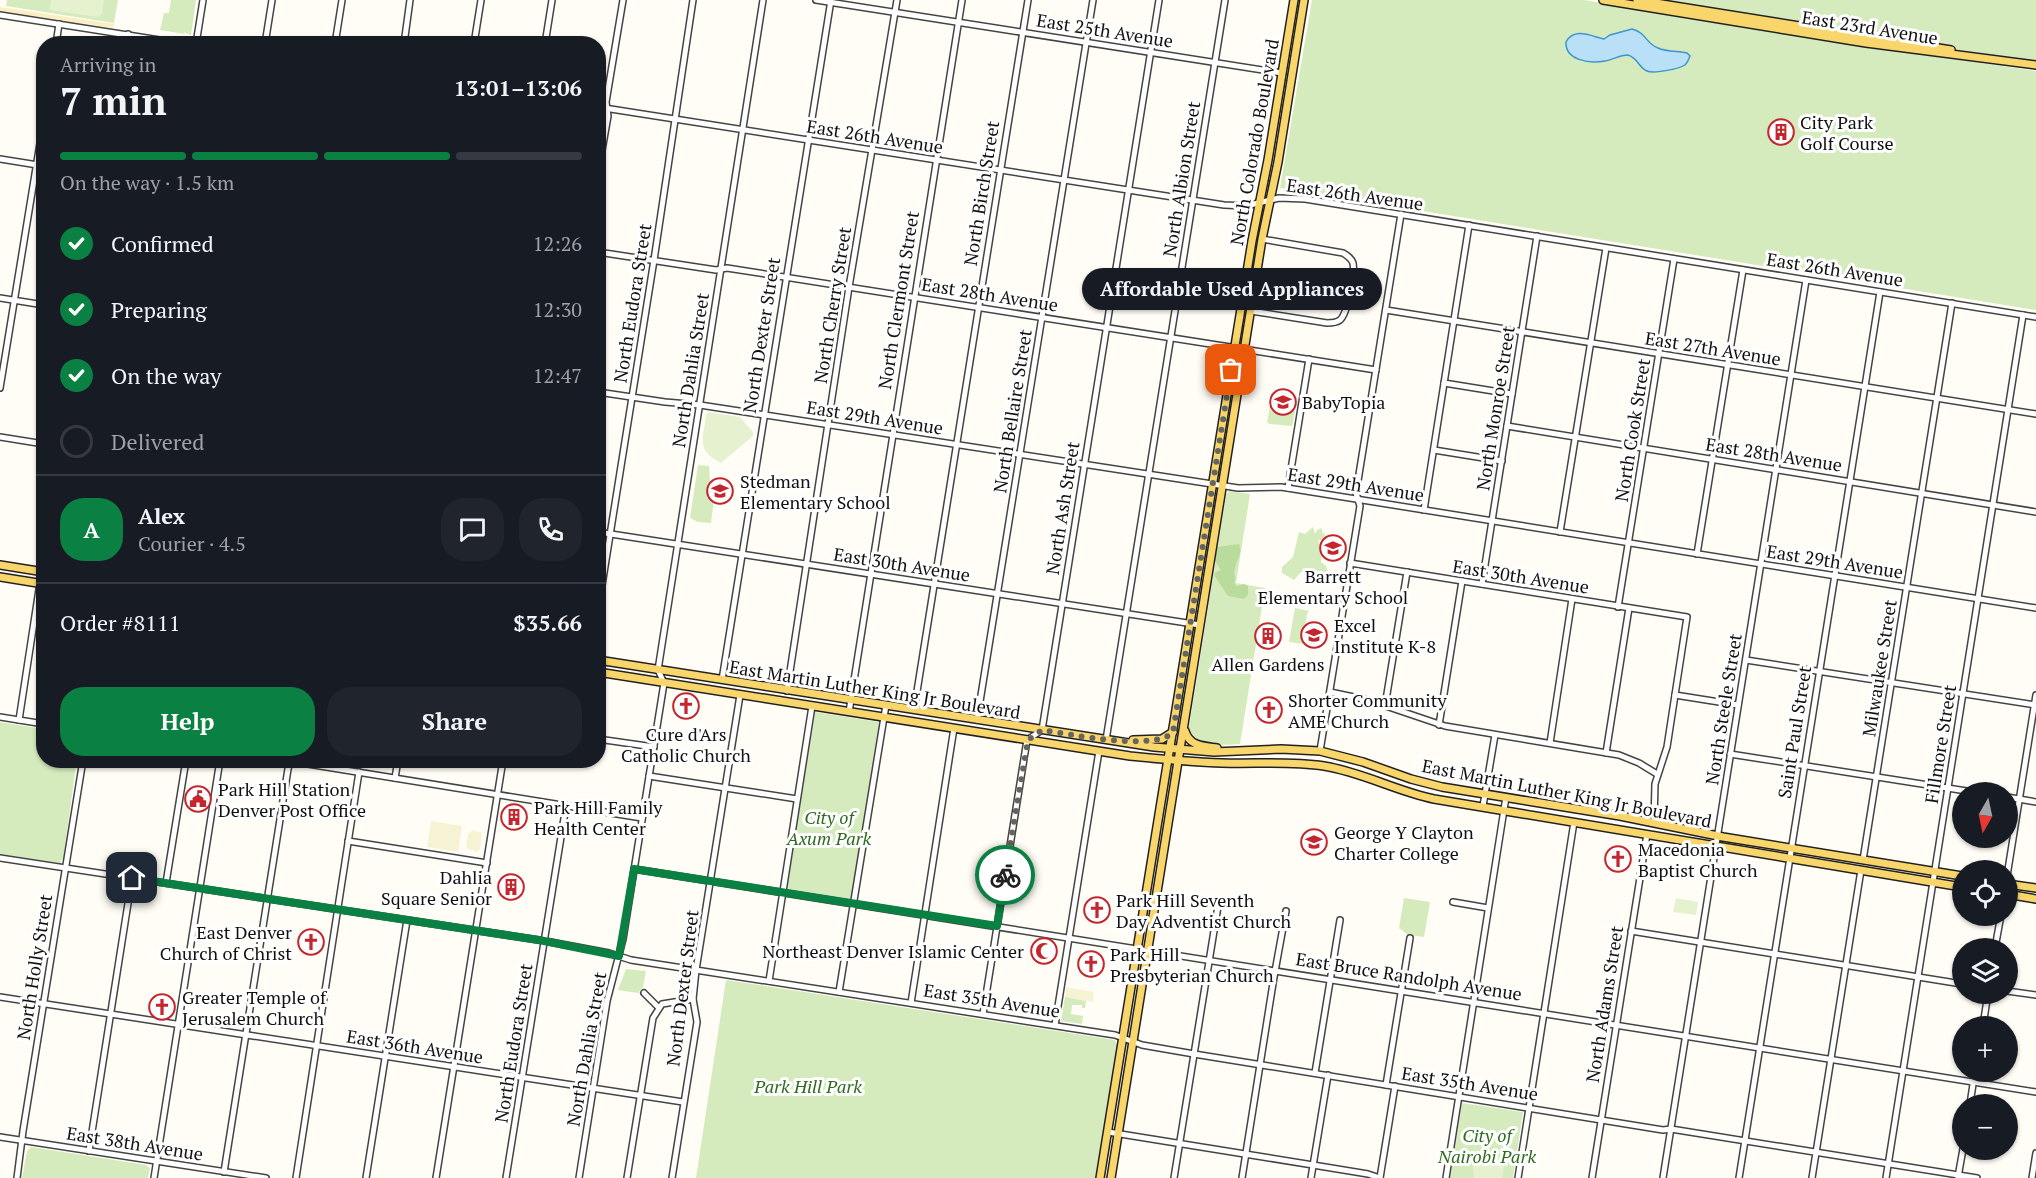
<!DOCTYPE html>
<meta charset="utf-8">
<style>
body{margin:0;font-family:"PT Serif",serif;background:#20242c;color:#f1f3f6;height:100vh;display:flex;flex-direction:column;font-size:22px;white-space:nowrap}
*{box-sizing:border-box;margin:0}
p{font-size:20px;color:#9ea1a6}
.icon{flex:none;width:33px;height:33px;fill:none;stroke:currentColor;stroke-width:2;stroke-linecap:round;stroke-linejoin:round}
.map{position:relative;flex:1;overflow:hidden}
.sheet{position:absolute;left:36px;top:36px;width:570px;height:732px;display:flex;flex-direction:column;background:#171b24;border-radius:24px;box-shadow:0 2px 4px #0004}
.sheet>*{flex:none}
.needle{width:39px;rotate:189deg}
.fabs{position:absolute;left:1952px;top:782px;display:grid;gap:12px}
.fabs a{display:grid;place-items:center;width:66px;height:66px;border-radius:50%;background:#171b24;box-shadow:0 2px 4px #0004;font-size:30px}
.pin{position:absolute;display:grid;place-items:center;width:51px;height:51px;color:#fff;margin:-26px;border-radius:12px;box-shadow:0 3px 9px #0006}
.courier{position:absolute;display:grid;place-items:center;width:60px;height:60px;margin:-30px;border:4px solid #0b8043;border-radius:50%;background:#fff;color:#222;box-shadow:0 2px 8px #0007}
.bubble{position:absolute;height:42px;border-radius:21px;background:#171b24;box-shadow:0 2px 4px #0004;font-size:20px;font-weight:800;line-height:42px;text-align:center}
.head em{font-style:normal;font-weight:800}
.head div{display:flex;flex-direction:column-reverse}
.head{display:flex;align-items:center;justify-content:space-between;height:102px;padding:0 24px}
h1{font-size:39px;font-weight:800;line-height:45px}
.bar{display:grid;grid-template-columns:repeat(4,1fr);gap:9px 6px;align-content:center;height:72px;padding:0 24px}
.bar i{height:8px;border-radius:4px;background:#363941}
.bar .on{background:#0b8043}
.bar p{grid-column:span 4}
.line{display:flex;align-items:center;gap:15px;padding:0 24px;border-top:2px solid #363941}
.line div{flex:1}
.round{display:grid;place-items:center;flex:none;width:63px;height:63px;border-radius:24px;background:#20242c}
ol{padding:0 24px;list-style:none}
li{display:flex;align-items:center;gap:18px;height:66px}
li p{margin-inline-start:auto}
li .icon{padding:6px;border-radius:50%;background:#0b8043;color:#fff;stroke-width:4}
li:last-child{color:#9ea1a6}
li i{width:33px;height:33px;border:3px solid #363941;border-radius:50%}
.cta{display:flex;gap:12px;margin-top:auto;padding:12px 24px}
.cta a{flex:1;height:69px;border-radius:24px;background:#0b8043;color:#fff;font-size:24px;font-weight:800;line-height:69px;text-align:center}
.cta a+a{background:#20242c;color:#f1f3f6}
.map>svg:first-child{display:block}
.farmland{fill:#f6f3d4}
.green{fill:#d5ebbd}
.forest{fill:#b9dc9c}
.sand{fill:#fbeec1}
.pitch{fill:#e6f2cf}
.water{fill:#b9e0f7;stroke:#3f96cf;stroke-width:1.5}
.lines{fill:none;stroke-linecap:round;stroke-linejoin:round}
.minor-casing{stroke:#444;stroke-width:8}
.major-casing{stroke:#222;stroke-width:10}
.minor{stroke:#fff;stroke-width:5}
.major{stroke:#f9d66b;stroke-width:7}
.done{stroke:#646461;stroke-width:6;stroke-dasharray:0 10.8}
.route{stroke:#0b8043;stroke-width:8}
.labels{text-anchor:middle;dominant-baseline:central;stroke-width:6;stroke-linejoin:round;paint-order:stroke}
.street-label{font-size:18px;fill:#111;stroke:#fff}
.poi-label{font-size:18px;fill:#111;stroke:#fff;text-anchor:start}
.park-label{font-size:18px;font-style:italic;fill:#2f6b1f;stroke:#fff}
</style>
<div class="map">
<svg width="2036" height="1178" viewBox="0 0 2036 1178">
<rect width="100%" height="100%" fill="#fffdf5"/>
<g class="farmland">
<path d="M431 821 462 826 458 852 427 847Z"/>
<path d="M473 830 482 833 480 849 477 852 466 848 468 834Z"/>
<path d="M1066 987 1094 992 1093 1002 1065 997Z"/>
</g>
<g class="green">
<path d="M7 0H118L114 23 6 6Z"/>
<path d="M171 0H196L191 35 183 32 173 21 185 34 160 30 164 13H169Z"/>
<path d="M1312 0H1584L1824 40 2036 71V310L1280 188Z"/>
<path d="M1659 0H2036V62L1864 35 1799 21Z"/>
<path d="M1270 406 1295 411 1292 426 1269 424 1267 422Z"/>
<path d="M698 465 709 466 710 481 716 483 711 523 698 522 690 518Z"/>
<path d="M1229 491 1250 494 1236 583 1265 588 1240 744C1224 746 1200 745 1188 734L1226 495Z"/>
<path d="M1313 527 1315 534 1317 530 1322 528V532L1327 537 1326 541 1318 540 1322 551 1321 562 1326 566 1330 578 1326 581 1321 580 1320 577 1301 572 1294 580 1282 573V567L1293 557 1299 532 1305 534Z"/>
<path d="M1295 608 1309 611 1307 614 1303 644 1289 642Z"/>
<path d="M815 712 879 722 851 899 787 889Z"/>
<path d="M0 722 43 729 44 760 79 761 78 766H76L63 860 61 859V863L0 854Z"/>
<path d="M1404 898 1430 902 1424 937 1408 935 1399 928Z"/>
<path d="M626 969 646 971 643 987 638 993 618 990Z"/>
<path d="M726 980 1115 1040 1118 1048 1095 1178H696Z"/>
<path d="M1065 997 1086 1001 1085 1008H1082V1005H1072L1071 1014 1083 1016 1082 1024 1061 1021Z"/>
<path d="M1462 1103 1523 1112 1513 1178H1450Z"/>
<path d="M31 1147 146 1165 150 1168 148 1178H22L27 1151Z"/>
</g>
<path class="forest" d="M1239 544C1243 553 1237 559 1235 568 1233 574 1237 577 1234 583L1237 586 1244 584 1248 586V595L1244 599 1228 596 1214 575 1216 572 1221 570 1215 561 1217 547Z"/>
<path class="sand" d="M0 7 114 24 113 28 0 11Z"/>
<g class="pitch">
<path d="M51 0H104L102 14 98 17 50 10Z"/>
<path d="M709 412 740 417 753 432V436L721 463C696 450 703 440 706 415Z"/>
<path d="M1676 898 1698 902 1696 915 1673 912Z"/>
<path d="M1474 1152 1506 1159 1502 1178H1474L1472 1156Z"/>
</g>
<path class="water" d="M1632 29C1647 33 1645 43 1658 48 1667 52 1678 51 1687 53L1690 56C1689 59 1688 62 1685 65 1679 69 1653 74 1647 71 1638 67 1638 58 1628 55 1619 55 1613 60 1605 61 1589 64 1565 60 1566 42 1574 27 1591 36 1604 39L1610 35Z"/>
<g class="lines">
<g class="minor-casing">
<g id="minor">
<path d="M816 0 1282 73"/>
<path d="M0 15 185 44"/>
<path d="M56 44 59 24"/>
<path d="M126 44 128 34"/>
<path d="M196 44 203 0"/>
<path d="M265 44 272 0"/>
<path d="M335 44 342 0"/>
<path d="M404 44 410 0"/>
<path d="M474 44 481 0"/>
<path d="M545 44 552 0"/>
<path d="M598 107 1224 205 1246 206 1279 198 1305 199 2036 317"/>
<path d="M0 159 44 166"/>
<path d="M598 173 608 116 606 102 623 0"/>
<path d="M598 252 716 270 727 268 1376 370"/>
<path d="M0 298 44 305"/>
<path d="M1386 310 2036 414"/>
<path d="M1251 311 1327 323C1332 323 1336 323 1340 320 1348 313 1355 273 1353 263 1351 258 1348 256 1343 253L1262 239"/>
<path d="M1444 383 1512 394"/>
<path d="M0 388 44 119"/>
<path d="M598 392 665 402 700 405 1238 488 1281 487 2036 608"/>
<path d="M1507 426 2036 512"/>
<path d="M0 437 44 444"/>
<path d="M1434 450 1502 461"/>
<path d="M1288 488 1309 359"/>
<path d="M1424 510 1469 225"/>
<path d="M598 532 1200 625"/>
<path d="M1560 532 1606 248"/>
<path d="M1697 554 1743 270"/>
<path d="M1350 563 1687 617 1667 747 1655 784 1654 822"/>
<path d="M41 572 44 557"/>
<path d="M1482 584 1537 236"/>
<path d="M1618 607 1674 259"/>
<path d="M598 610 654 260 693 0"/>
<path d="M1746 660 2036 705"/>
<path d="M722 680 831 0"/>
<path d="M787 691 849 287 897 0"/>
<path d="M1330 692 1368 700 1445 726 1619 755 1639 763 1657 774"/>
<path d="M1675 695 1738 705"/>
<path d="M1385 706 1407 572"/>
<path d="M914 710 1028 0"/>
<path d="M849 712 962 0"/>
<path d="M0 717 44 724"/>
<path d="M19 720 40 583"/>
<path d="M977 720 1093 0"/>
<path d="M1439 725 1462 581"/>
<path d="M598 739 654 747"/>
<path d="M1106 740 1225 0"/>
<path d="M1550 743 1572 599"/>
<path d="M1320 751 1360 506 1356 493 1401 214"/>
<path d="M1606 753 1629 608"/>
<path d="M1730 754 1973 792"/>
<path d="M283 760 642 818"/>
<path d="M649 776 797 799"/>
<path d="M395 778 398 760"/>
<path d="M2007 797 2036 802"/>
<path d="M1483 806 1495 735"/>
<path d="M348 841 487 863"/>
<path d="M0 858 545 941 609 953 631 960 1115 1035 1142 1045 1194 1054 1663 1130 1671 1129 1977 1178"/>
<path d="M1863 860 1952 303"/>
<path d="M634 869 2036 1092"/>
<path d="M2007 876 2036 695"/>
<path d="M166 883 186 760"/>
<path d="M1453 902 1488 908"/>
<path d="M1631 931 1962 984"/>
<path d="M1995 948 2001 915"/>
<path d="M769 981 812 706"/>
<path d="M2007 991 2036 995"/>
<path d="M839 992 886 705"/>
<path d="M644 993 658 1007"/>
<path d="M0 997 683 1102"/>
<path d="M911 1003 954 728"/>
<path d="M983 1014 1027 740 1042 730 1159 0"/>
<path d="M1055 1025 1099 751"/>
<path d="M1983 1026 1988 993"/>
<path d="M1315 1073 1340 920"/>
<path d="M1386 1085 1410 938"/>
<path d="M1970 1104 1975 1071"/>
<path d="M1108 1132 1313 1165 1368 1174 1380 1178"/>
<path d="M0 1137 266 1178"/>
<path d="M89 1151 132 878"/>
<path d="M224 1172 288 769 291 760"/>
<path d="M1958 1177 1963 1149"/>
<path d="M17 1178 23 1131 83 760"/>
<path d="M154 1178 220 760"/>
<path d="M296 1178 359 772"/>
<path d="M366 1178 407 920"/>
<path d="M436 1178 503 760"/>
<path d="M506 1178 566 806"/>
<path d="M579 1178 607 1001 623 939 664 683 658 670 763 0"/>
<path d="M627 1178 653 1018 662 1004 693 999"/>
<path d="M672 1178 697 1022 693 999 696 970 740 695"/>
<path d="M1174 1178 1219 900"/>
<path d="M1242 1178 1274 977 1286 911"/>
<path d="M1311 1178 1328 1075"/>
<path d="M1380 1178 1395 1086"/>
<path d="M1446 1178 1506 797"/>
<path d="M1518 1178 1574 822"/>
<path d="M1592 1178 1647 834"/>
<path d="M1663 1178 1806 280"/>
<path d="M1739 1178 1880 292"/>
<path d="M1812 1178 1861 870"/>
<path d="M1886 1178 2023 315"/>
<path d="M2032 1178 2036 1153"/>
</g>
</g>
<g class="major-casing">
<g id="major">
<path d="M1603 0 1866 43 2036 65"/>
<path d="M1637 0 1951 50"/>
<path d="M0 565 44 572"/>
<path d="M0 577 44 584"/>
<path d="M598 660 1154 747 1214 752 1281 749 1320 751 1363 762 1411 779 1442 787 1620 816 1723 837 1962 876"/>
<path d="M598 672 1130 756C1160 759 1192 762 1222 763 1257 764 1289 761 1324 766 1362 772 1396 791 1434 799L1962 887"/>
<path d="M1185 731C1189 746 1203 746 1217 748"/>
<path d="M1133 740 1162 739 1173 732"/>
<path d="M2007 884 2036 888"/>
<path d="M2007 894 2036 899"/>
<path d="M1100 1178 1252 241 1268 160 1294 0"/>
<path d="M1111 1178 1262 239 1278 162 1304 0"/>
</g>
</g>
<use href="#minor" class="minor"/>
<use href="#major" class="major"/>
</g>
<g class="lines">
<path class="done" d="M1005 875 1028 740 1042 730C1068 734 1155 752 1173 732L1231 370"/>
<path class="route" d="M132 878 539 940 619 956 634 869 997 926 1005 875"/>
</g>
<defs>
<g id="building-ring" transform="scale(1.35)"><circle r="9.5" fill="#fff" stroke="#c4262e" stroke-width="1.5"/><path d="M-4-6H4V6H1V3H-1V6H-4ZM-2.5-4.3h1.7v1.8h-1.7ZM.8-4.3h1.7v1.8H.8ZM-2.5-1h1.7V.8h-1.7ZM.8-1h1.7V.8H.8Z" fill="#c4262e"/></g>
<g id="school-ring" transform="scale(1.35)"><circle r="9.5" fill="#fff" stroke="#c4262e" stroke-width="1.5"/><path d="M0-5L7-2L0 1L-7-2ZM-4 1L0 2.5L4 1V4Q0 6-4 4Z" fill="#c4262e"/></g>
<g id="church-ring" transform="scale(1.35)"><circle r="9.5" fill="#fff" stroke="#c4262e" stroke-width="1.5"/><path d="M-1.2-6h2.4v3.5h3.3v2.4h-3.3V6h-2.4V-.1h-3.3v-2.4h3.3Z" fill="#c4262e"/></g>
<g id="civic-ring" transform="scale(1.35)"><circle r="9.5" fill="#fff" stroke="#c4262e" stroke-width="1.5"/><path d="M-.6-6.5H3V-4.5H.6V-3L4-1V1h2V6H-6V1h2V-1L-.6-3ZM-1.2 2.5V6h2.4V2.5Z" fill="#c4262e"/></g>
<g id="university-ring" transform="scale(1.35)"><circle r="9.5" fill="#fff" stroke="#c4262e" stroke-width="1.5"/><path d="M0-5L7-2L0 1L-7-2ZM-4 1L0 2.5L4 1V4Q0 6-4 4Z" fill="#c4262e"/></g>
<g id="mosque-ring" transform="scale(1.35)"><circle r="9.5" fill="#fff" stroke="#c4262e" stroke-width="1.5"/><path d="M3.5-4.9A6 6 0 1 0 3.5 4.9A5 5 0 1 1 3.5-4.9Z" fill="#c4262e"/></g>
</defs>
<g fill-rule="evenodd">
<use href="#building-ring" x="1781" y="132"/>
<use href="#school-ring" x="1283" y="402"/>
<use href="#school-ring" x="720" y="491"/>
<use href="#school-ring" x="1333" y="548"/>
<use href="#school-ring" x="1314" y="635"/>
<use href="#building-ring" x="1268" y="636"/>
<use href="#church-ring" x="686" y="706"/>
<use href="#church-ring" x="1269" y="710"/>
<use href="#civic-ring" x="198" y="799"/>
<use href="#building-ring" x="514" y="817"/>
<use href="#university-ring" x="1314" y="842"/>
<use href="#church-ring" x="1618" y="859"/>
<use href="#building-ring" x="511" y="887"/>
<use href="#church-ring" x="1097" y="910"/>
<use href="#church-ring" x="311" y="942"/>
<use href="#mosque-ring" x="1044" y="951"/>
<use href="#church-ring" x="1091" y="964"/>
<use href="#church-ring" x="162" y="1007"/>
</g>
<g class="labels">
<g class="street-label">
<text transform="translate(1870 27) rotate(9)">East 23rd Avenue</text>
<text transform="translate(1105 30) rotate(9)">East 25th Avenue</text>
<text transform="translate(875 136) rotate(9)">East 26th Avenue</text>
<text transform="translate(1254 142) rotate(-80)">North Colorado Boulevard</text>
<text transform="translate(1181 179) rotate(-81)">North Albion Street</text>
<text transform="translate(981 193) rotate(-81)">North Birch Street</text>
<text transform="translate(1355 194) rotate(8)">East 26th Avenue</text>
<text transform="translate(1835 269) rotate(9)">East 26th Avenue</text>
<text transform="translate(990 294) rotate(9)">East 28th Avenue</text>
<text transform="translate(898 300) rotate(-81)">North Clermont Street</text>
<text transform="translate(632 303) rotate(-81)">North Eudora Street</text>
<text transform="translate(832 305) rotate(-81)">North Cherry Street</text>
<text transform="translate(761 335) rotate(-81)">North Dexter Street</text>
<text transform="translate(1713 348) rotate(9)">East 27th Avenue</text>
<text transform="translate(690 370) rotate(-81)">North Dahlia Street</text>
<text transform="translate(1495 408) rotate(-81)">North Monroe Street</text>
<text transform="translate(1012 411) rotate(-81)">North Bellaire Street</text>
<text transform="translate(875 417) rotate(9)">East 29th Avenue</text>
<text transform="translate(1632 430) rotate(-81)">North Cook Street</text>
<text transform="translate(1774 454) rotate(9)">East 28th Avenue</text>
<text transform="translate(1356 484) rotate(9)">East 29th Avenue</text>
<text transform="translate(1062 508) rotate(-81)">North Ash Street</text>
<text transform="translate(1835 561) rotate(9)">East 29th Avenue</text>
<text transform="translate(902 564) rotate(9)">East 30th Avenue</text>
<text transform="translate(1521 576) rotate(9)">East 30th Avenue</text>
<text transform="translate(1879 668) rotate(-81)">Milwaukee Street</text>
<text transform="translate(875 689) rotate(9)">East Martin Luther King Jr Boulevard</text>
<text transform="translate(1723 709) rotate(-81)">North Steele Street</text>
<text transform="translate(1794 732) rotate(-81)">Saint Paul Street</text>
<text transform="translate(1940 744) rotate(-81)">Fillmore Street</text>
<text transform="translate(1567 793) rotate(11)">East Martin Luther King Jr Boulevard</text>
<text transform="translate(34 967) rotate(-81)">North Holly Street</text>
<text transform="translate(1409 976) rotate(9)">East Bruce Randolph Avenue</text>
<text transform="translate(682 988) rotate(-83)">North Dexter Street</text>
<text transform="translate(992 1000) rotate(9)">East 35th Avenue</text>
<text transform="translate(1604 1004) rotate(-81)">North Adams Street</text>
<text transform="translate(513 1043) rotate(-81)">North Eudora Street</text>
<text transform="translate(415 1046) rotate(9)">East 36th Avenue</text>
<text transform="translate(586 1049) rotate(-80)">North Dahlia Street</text>
<text transform="translate(1470 1083) rotate(9)">East 35th Avenue</text>
<text transform="translate(135 1143) rotate(9)">East 38th Avenue</text>
</g>
<g class="poi-label">
<text x="1800" y="122">City Park<tspan x="1800" dy="21">Golf Course</tspan></text>
<text x="1302" y="402">BabyTopia</text>
<text x="740" y="481">Stedman<tspan x="740" dy="21">Elementary School</tspan></text>
<text x="1333" y="576" text-anchor="middle">Barrett<tspan x="1333" dy="21">Elementary School</tspan></text>
<text x="1334" y="625">Excel<tspan x="1334" dy="21">Institute K-8</tspan></text>
<text x="1268" y="664" text-anchor="middle">Allen Gardens</text>
<text x="1288" y="700">Shorter Community<tspan x="1288" dy="21">AME Church</tspan></text>
<text x="686" y="734" text-anchor="middle">Cure d'Ars<tspan x="686" dy="21">Catholic Church</tspan></text>
<text x="218" y="789">Park Hill Station<tspan x="218" dy="21">Denver Post Office</tspan></text>
<text x="534" y="807">Park Hill Family<tspan x="534" dy="21">Health Center</tspan></text>
<text x="1334" y="832">George Y Clayton<tspan x="1334" dy="21">Charter College</tspan></text>
<text x="1638" y="849">Macedonia<tspan x="1638" dy="21">Baptist Church</tspan></text>
<text x="492" y="877" text-anchor="end">Dahlia<tspan x="492" dy="21">Square Senior</tspan></text>
<text x="1116" y="900">Park Hill Seventh<tspan x="1116" dy="21">Day Adventist Church</tspan></text>
<text x="292" y="932" text-anchor="end">East Denver<tspan x="292" dy="21">Church of Christ</tspan></text>
<text x="1024" y="951" text-anchor="end">Northeast Denver Islamic Center</text>
<text x="1110" y="954">Park Hill<tspan x="1110" dy="21">Presbyterian Church</tspan></text>
<text x="182" y="997">Greater Temple of<tspan x="182" dy="21">Jerusalem Church</tspan></text>
</g>
<g class="park-label">
<text x="829" y="817">City of<tspan x="829" dy="21">Axum Park</tspan></text>
<text x="808" y="1086">Park Hill Park</text>
<text x="1487" y="1135">City of<tspan x="1487" dy="21">Nairobi Park</tspan></text>
</g>
</g>
</svg>
<div class="fabs">
<a><svg class="needle" viewBox="-14 -14 28 28"><path d="M0-13l5 13h-10z" fill="#e53935"/><path d="M0 13l5-13h-10z" fill="#9ea1a6"/></svg></a>
<a><svg class="icon" aria-label="locate" viewBox="0 0 24 24"><circle cx="12" cy="12" r="6"/><path d="M12 2v4M12 18v4M2 12h4M18 12h4"/></svg></a>
<a><svg class="icon" aria-label="layers" viewBox="0 0 24 24"><path d="M12 4l9 5-9 5-9-5zM3 14l9 5 9-5"/></svg></a>
<a>+</a>
<a>−</a>
</div>
<div class="pin" style="left:1231px;top:370px;background:#ea580c"><svg class="icon" aria-label="bag" viewBox="0 0 24 24"><path d="M5 8h14l-1 12H6zM9 8a3 3 0 0 1 6 0"/></svg></div>
<div class="pin" style="left:132px;top:878px;background:#1f2937"><svg class="icon" aria-label="home" viewBox="0 0 24 24"><path d="M3 11l9-7 9 7M6 9v11h12V9"/></svg></div>
<div class="courier" style="left:1005px;top:875px"><svg class="icon" aria-label="bike" viewBox="0 0 24 24"><circle cx="6" cy="16" r="4"/><circle cx="18" cy="16" r="4"/><path d="M6 16l4-8h5l3 8M10 8l3 8H6M13 5h3"/></svg></div>
<div class="bubble" style="left:1082px;top:268px;width:300px">Affordable Used Appliances</div>
<section class="sheet">
<div class="head"><div><h1>7 min</h1><p>Arriving in</p></div><em>13:01–13:06</em></div>
<div class="bar"><i class="on"></i><i class="on"></i><i class="on"></i><i></i><p>On the way · 1.5 km</p></div>
<ol>
<li><svg class="icon" aria-label="check" viewBox="0 0 24 24"><path d="M5 12l5 5 9-10"/></svg>Confirmed<p>12:26</p></li>
<li><svg class="icon" aria-label="check" viewBox="0 0 24 24"><path d="M5 12l5 5 9-10"/></svg>Preparing<p>12:30</p></li>
<li><svg class="icon" aria-label="check" viewBox="0 0 24 24"><path d="M5 12l5 5 9-10"/></svg>On the way<p>12:47</p></li>
<li><i></i>Delivered</li>
</ol>
<div class="line" style="height:108px"><b class="round" style="background:#0b8043;color:#fff">A</b><div><b>Alex</b><p>Courier · 4.5</p></div><a class="round"><svg class="icon" aria-label="chat" viewBox="0 0 24 24"><path d="M4 5h16v11H9l-5 4z"/></svg></a><a class="round"><svg class="icon" aria-label="phone" viewBox="0 0 24 24"><path d="M5 4h4l2 5-3 2q2 4 5 5l2-3 5 2v4C11 20 4 13 5 4z"/></svg></a></div>
<div class="line" style="height:78px"><div>Order #8111</div><b>$35.66</b></div>
<div class="cta"><a>Help</a><a>Share</a></div>
</section>
</div>
